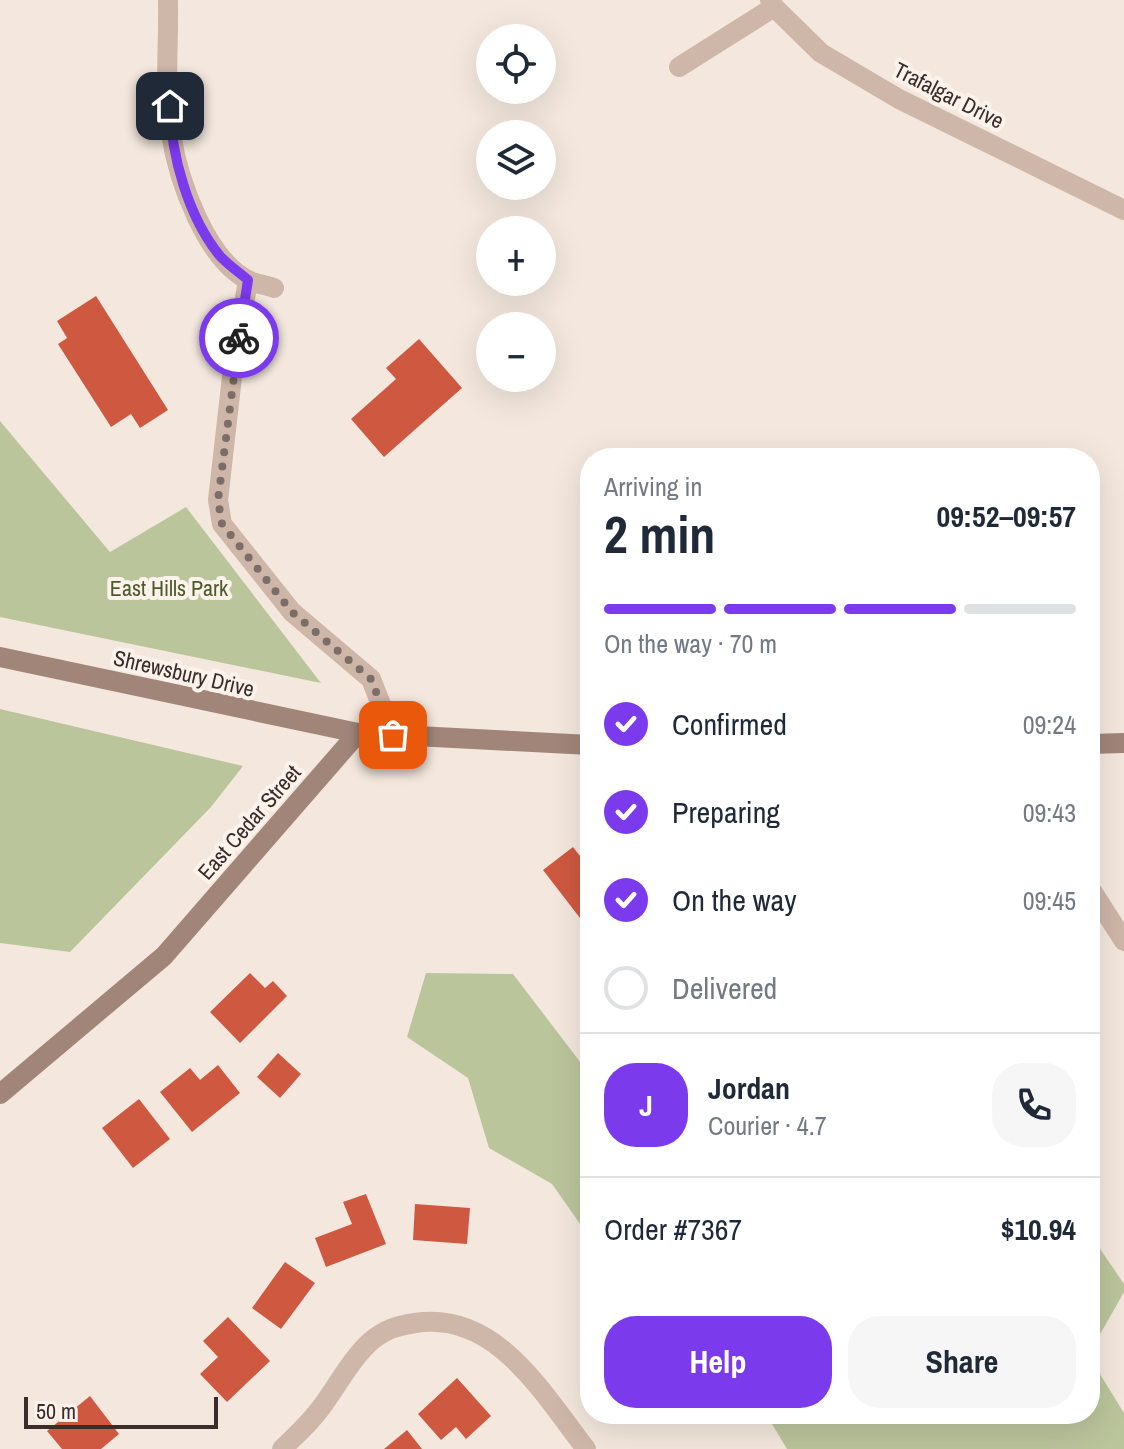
<!DOCTYPE html>
<meta charset="utf-8">
<style>
body{margin:0;font-family:"Archivo Narrow",sans-serif;background:#f6f6f7;color:#1f2937;height:100vh;display:flex;flex-direction:column;font-size:30px;white-space:nowrap}
*{box-sizing:border-box;margin:0}
p{font-size:26px;color:#747a83}
.icon{flex:none;width:44px;height:44px;fill:none;stroke:currentColor;stroke-width:2;stroke-linecap:round;stroke-linejoin:round}
.map{position:relative;flex:1;overflow:hidden}
.panel{position:absolute;left:580px;top:448px;width:520px;height:976px;display:flex;flex-direction:column;background:#fff;border-radius:32px;box-shadow:0 8px 32px #0002}
.panel>*{flex:none}
.buttons{position:absolute;left:476px;top:24px;display:grid;gap:16px}
.buttons a{display:grid;place-items:center;width:80px;height:80px;border-radius:50%;background:#fff;box-shadow:0 8px 32px #0002;font-size:40px}
.scale{position:absolute;left:24px;bottom:20px;width:194px;box-sizing:border-box;padding-left:8px;border:4px solid #3a2d29;border-top:0;font-size:22px;line-height:28px;white-space:nowrap;color:#3a2d29;-webkit-text-stroke:6px #fbf2eb;paint-order:stroke}
.pin{position:absolute;display:grid;place-items:center;width:68px;height:68px;color:#fff;margin:-34px;border-radius:16px;box-shadow:0 4px 12px #0006}
.courier{position:absolute;display:grid;place-items:center;width:80px;height:80px;margin:-40px;border:6px solid #7c3aed;border-radius:50%;background:#fff;color:#222;box-shadow:0 2px 10px #0007}
.summary em{font-style:normal;font-weight:800}
.summary div{display:flex;flex-direction:column-reverse}
.summary{display:flex;align-items:center;justify-content:space-between;height:136px;padding:0 24px}
h1{font-size:52px;font-weight:800;line-height:60px}
.bar{display:grid;grid-template-columns:repeat(4,1fr);gap:12px 8px;align-content:center;height:96px;padding:0 24px}
.bar i{height:10px;border-radius:6px;background:#e0e1e3}
.bar .current{background:#7c3aed}
.bar p{grid-column:span 4}
.line{display:flex;align-items:center;gap:20px;padding:0 24px;border-top:2px solid #e0e1e3}
.line div{flex:1}
.round{display:grid;place-items:center;flex:none;width:84px;height:84px;border-radius:32px;background:#f6f6f7}
ol{padding:0 24px;list-style:none}
li{display:flex;align-items:center;gap:24px;height:88px}
li p{margin-inline-start:auto}
li .icon{padding:8px;border-radius:50%;background:#7c3aed;color:#fff;stroke-width:4}
li:last-child{color:#747a83}
li i{width:44px;height:44px;border:4px solid #e0e1e3;border-radius:50%}
.primary-button{display:flex;gap:16px;margin-top:auto;padding:16px 24px}
.primary-button a{flex:1;height:92px;border-radius:32px;background:#7c3aed;color:#fff;font-size:32px;font-weight:800;line-height:92px;text-align:center}
.primary-button a+a{background:#f6f6f7;color:#1f2937}
.map>svg:first-child{display:block}
.green{fill:#bbc59c}
.building{fill:#cf5841}
.lines{fill:none;stroke-linecap:round;stroke-linejoin:round}
.street{stroke:#ceb6a8;stroke-width:20}
.secondary{stroke:#a28579;stroke-width:20}
.done{stroke:#7b6e68;stroke-width:8;stroke-dasharray:0 14.4}
.route{stroke:#7c3aed;stroke-width:10}
.labels{text-anchor:middle;dominant-baseline:central;stroke-width:8;stroke-linejoin:round;paint-order:stroke}
.street-label{font-size:22px;fill:#3a2d29;stroke:#fbf2eb}
.park-label{font-size:22px;fill:#4d5b2a;stroke:#fbf2eb}
</style>
<div class="map">
<svg width="1124" height="1449" viewBox="0 0 1124 1449">
<rect width="100%" height="100%" fill="#f4e8de"/>
<g class="green">
<path d="M0 421 110 552 186 507 321 683 0 617Z"/>
<path d="M0 709 243 766 211 807 70 952 0 943Z"/>
<path d="M426 973 513 974 581 1063 590 1065V1238L552 1184 489 1148 468 1078 407 1037Z"/>
<path d="M1090 1234 1124 1284V1292L1090 1352Z"/>
<path d="M1090 1358 1124 1413V1449H787L766 1414H1090Z"/>
</g>
<g class="building">
<path d="M96 296 168 410 140 428 131 414 111 427 58 344 67 338 57 321Z"/>
<path d="M419 339 462 388 384 457 351 419 396 379 386 368Z"/>
<path d="M573 847 590 869V931L543 870Z"/>
<path d="M250 973 265 988 273 981 287 996 240 1043 210 1012Z"/>
<path d="M278 1053 301 1074 280 1098 257 1077Z"/>
<path d="M218 1065 240 1093 192 1132 160 1092 190 1068 200 1080Z"/>
<path d="M139 1099 170 1139 133 1168 102 1128Z"/>
<path d="M366 1194 386 1244 326 1267 315 1238 352 1224 343 1202Z"/>
<path d="M415 1204 470 1208 467 1244 413 1240Z"/>
<path d="M285 1262 315 1283 281 1329 252 1308Z"/>
<path d="M228 1317 270 1361 227 1402 200 1374 218 1357 203 1341Z"/>
<path d="M457 1378 491 1416 466 1439 456 1427 441 1440 418 1414Z"/>
<path d="M90 1396 119 1434 101 1449H62L47 1431Z"/>
<path d="M407 1430 422 1449H384Z"/>
</g>
<g class="lines">
<g class="street">
<path d="M168 0C169 42 164 93 171 134 178 179 206 261 250 281 257 284 266 285 274 288"/>
<path d="M770 0 774 7 821 53 899 99 1124 210"/>
<path d="M679 67 774 7"/>
<path d="M248 280 232 377 218 500 222 524 292 612 371 679 393 735"/>
<path d="M1090 888 1124 941"/>
<path d="M282 1449C295 1436 309 1424 320 1409 336 1388 351 1359 371 1341 386 1329 396 1326 415 1323 496 1310 543 1394 586 1449"/>
</g>
<g class="secondary">
<path d="M0 657 358 733 590 745"/>
<path d="M1090 744 1124 743"/>
<path d="M0 1094 164 956 358 733"/>
</g>
</g>
<g class="lines">
<path class="done" d="M239 338 218 500 222 524 292 612 371 679 393 735"/>
<path class="route" d="M170 106C171 155 188 217 220 256 228 265 239 272 248 280L239 338"/>
</g>
<g class="labels">
<g class="street-label">
<text transform="translate(949 95) rotate(27)">Trafalgar Drive</text>
<text transform="translate(184 673) rotate(13)">Shrewsbury Drive</text>
<text transform="translate(249 822) rotate(-49)">East Cedar Street</text>
</g>
<g class="park-label">
<text x="169" y="588">East Hills Park</text>
</g>
</g>
</svg>
<div class="buttons">
<a><svg class="icon" aria-label="locate" viewBox="0 0 24 24"><circle cx="12" cy="12" r="6"/><path d="M12 2v4M12 18v4M2 12h4M18 12h4"/></svg></a>
<a><svg class="icon" aria-label="layers" viewBox="0 0 24 24"><path d="M12 4l9 5-9 5-9-5zM3 14l9 5 9-5"/></svg></a>
<a>+</a>
<a>−</a>
</div>
<div class="scale">50 m</div>
<div class="pin" style="left:393px;top:735px;background:#ea580c"><svg class="icon" aria-label="bag" viewBox="0 0 24 24"><path d="M5 8h14l-1 12H6zM9 8a3 3 0 0 1 6 0"/></svg></div>
<div class="pin" style="left:170px;top:106px;background:#1f2937"><svg class="icon" aria-label="home" viewBox="0 0 24 24"><path d="M3 11l9-7 9 7M6 9v11h12V9"/></svg></div>
<div class="courier" style="left:239px;top:338px"><svg class="icon" aria-label="bike" viewBox="0 0 24 24"><circle cx="6" cy="16" r="4"/><circle cx="18" cy="16" r="4"/><path d="M6 16l4-8h5l3 8M10 8l3 8H6M13 5h3"/></svg></div>
<section class="panel">
<div class="summary"><div><h1>2 min</h1><p>Arriving in</p></div><em>09:52–09:57</em></div>
<div class="bar"><i class="current"></i><i class="current"></i><i class="current"></i><i></i><p>On the way · 70 m</p></div>
<ol>
<li><svg class="icon" aria-label="check" viewBox="0 0 24 24"><path d="M5 12l5 5 9-10"/></svg>Confirmed<p>09:24</p></li>
<li><svg class="icon" aria-label="check" viewBox="0 0 24 24"><path d="M5 12l5 5 9-10"/></svg>Preparing<p>09:43</p></li>
<li><svg class="icon" aria-label="check" viewBox="0 0 24 24"><path d="M5 12l5 5 9-10"/></svg>On the way<p>09:45</p></li>
<li><i></i>Delivered</li>
</ol>
<div class="line" style="height:144px"><b class="round" style="background:#7c3aed;color:#fff">J</b><div><b>Jordan</b><p>Courier · 4.7</p></div><a class="round"><svg class="icon" aria-label="phone" viewBox="0 0 24 24"><path d="M5 4h4l2 5-3 2q2 4 5 5l2-3 5 2v4C11 20 4 13 5 4z"/></svg></a></div>
<div class="line" style="height:104px"><div>Order #7367</div><b>$10.94</b></div>
<div class="primary-button"><a>Help</a><a>Share</a></div>
</section>
</div>
